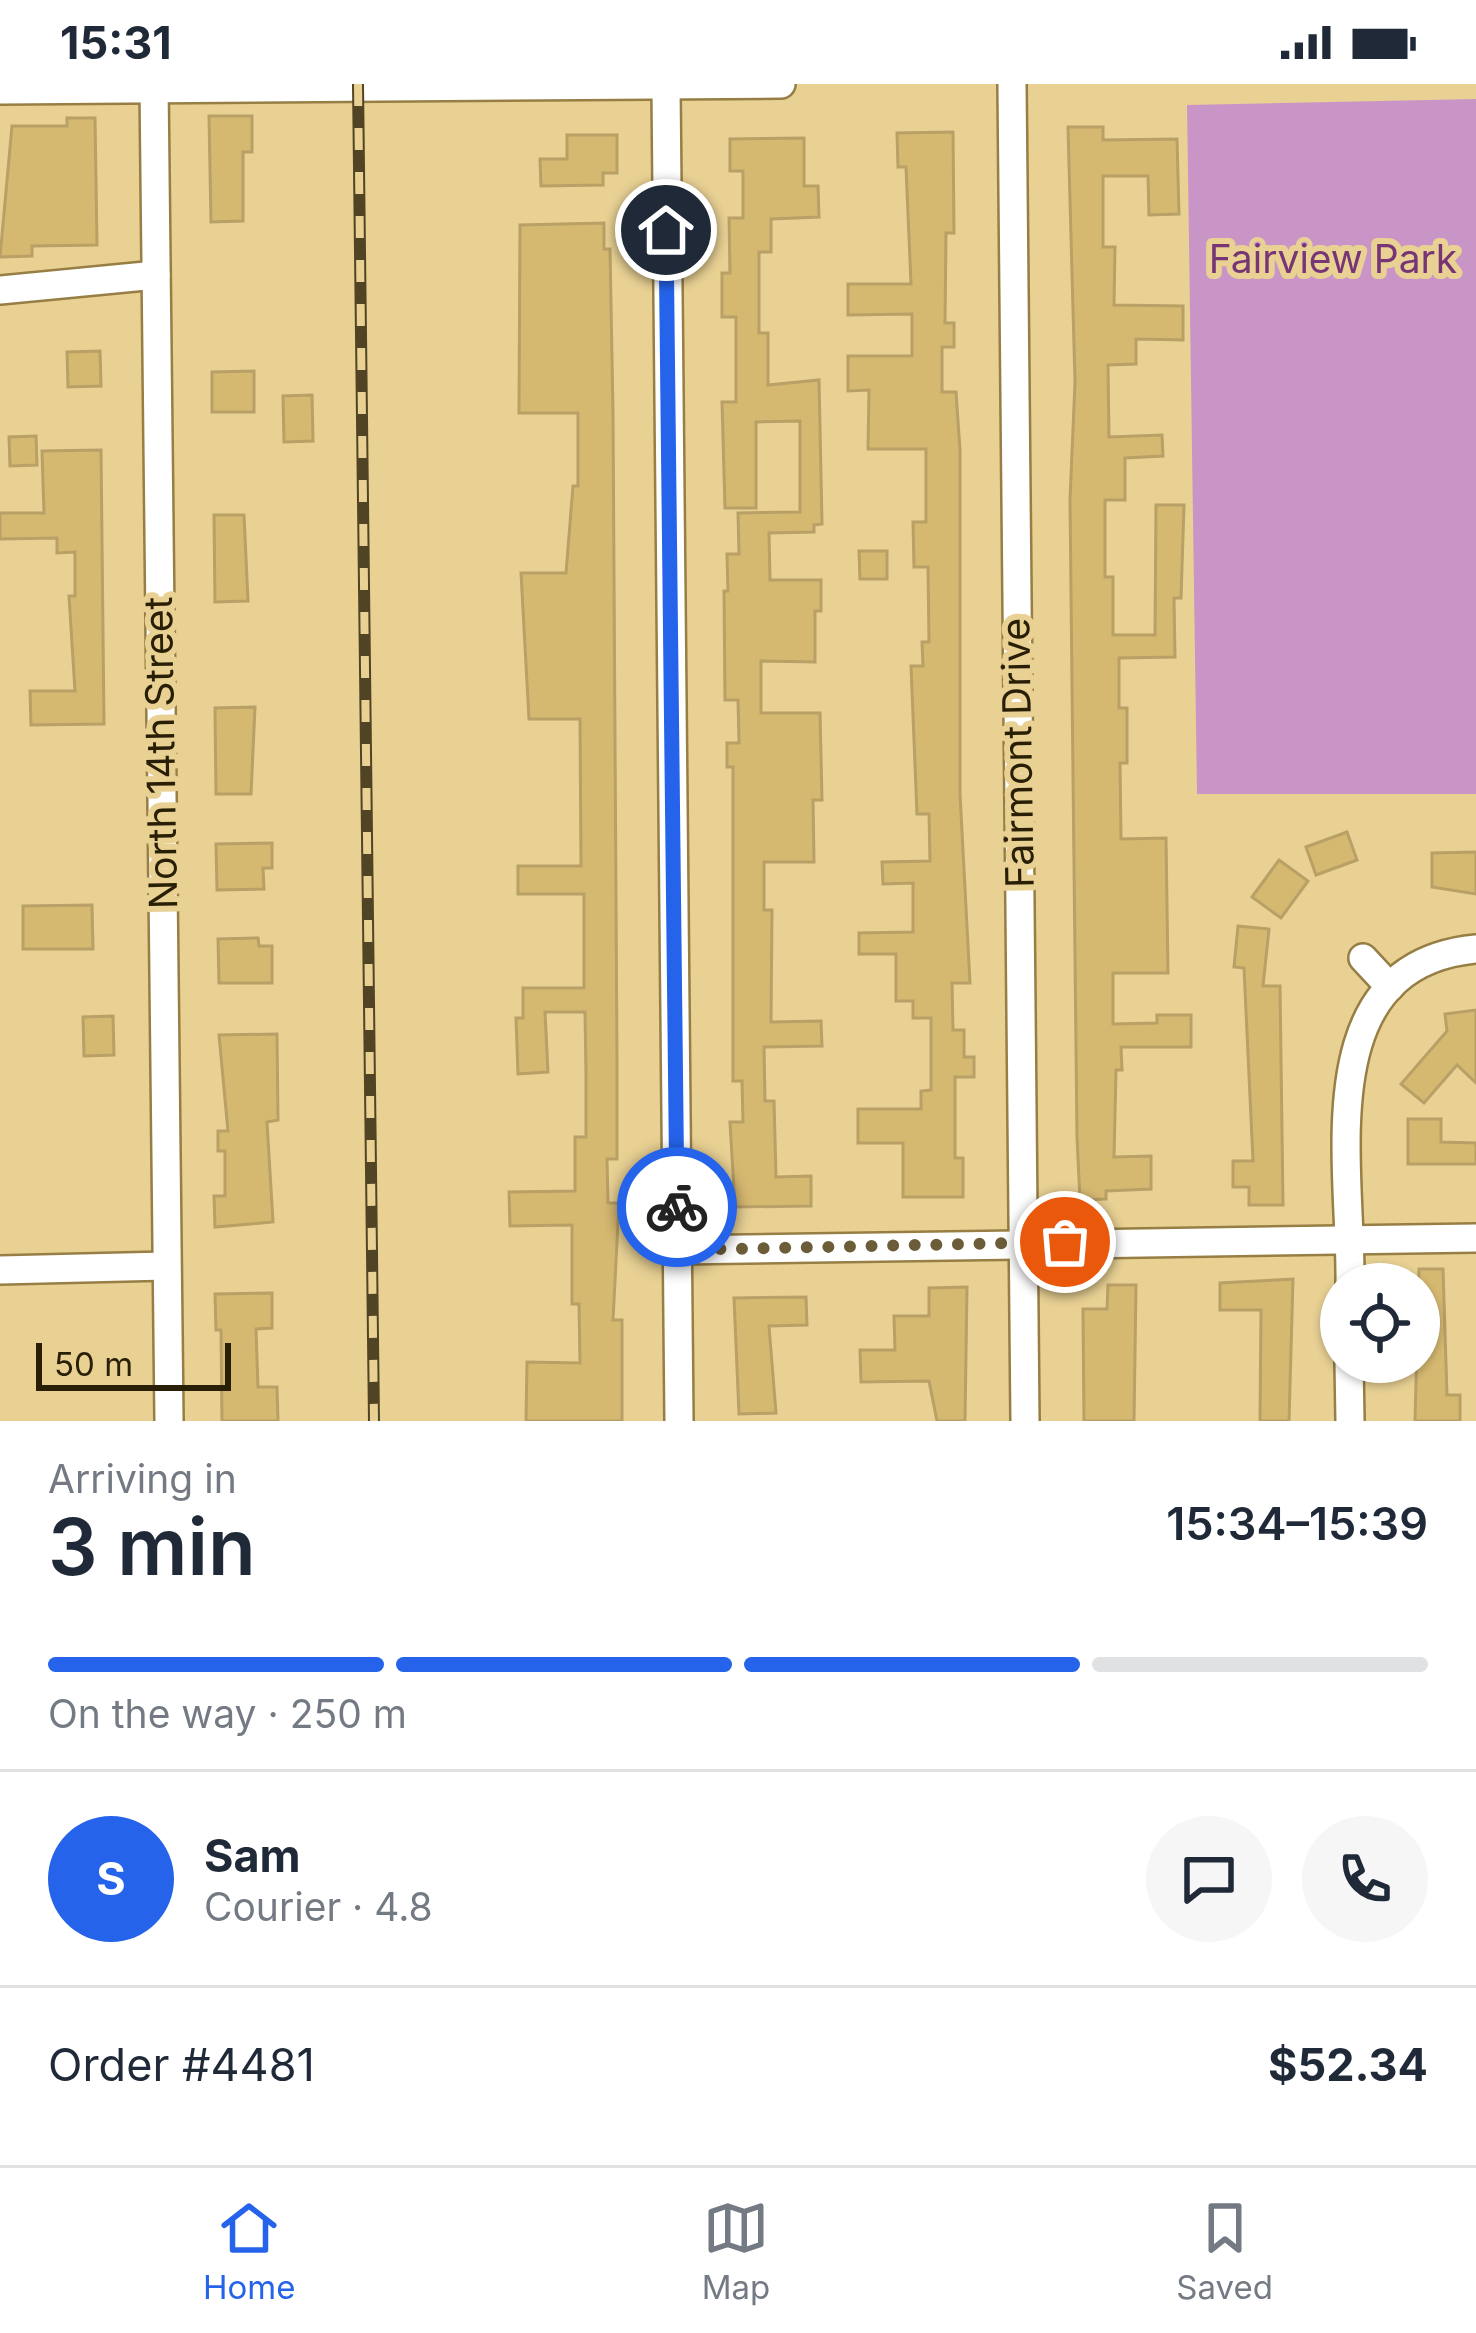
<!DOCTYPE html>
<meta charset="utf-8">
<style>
body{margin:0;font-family:Inter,sans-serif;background:#f6f6f7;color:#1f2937;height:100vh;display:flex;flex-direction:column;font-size:45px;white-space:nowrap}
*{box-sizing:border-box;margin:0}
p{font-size:39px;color:#747a83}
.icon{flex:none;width:66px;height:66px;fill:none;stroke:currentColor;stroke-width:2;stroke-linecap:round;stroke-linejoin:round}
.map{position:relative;height:1337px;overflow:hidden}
.side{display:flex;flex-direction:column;background:#fff;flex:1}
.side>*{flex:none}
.controls{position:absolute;left:1320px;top:1179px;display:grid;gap:24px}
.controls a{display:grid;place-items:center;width:120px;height:120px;border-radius:50%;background:#fff;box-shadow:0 3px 9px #0004;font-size:60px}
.scale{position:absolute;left:36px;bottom:30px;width:195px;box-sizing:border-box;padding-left:12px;border:6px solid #281f06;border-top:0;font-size:33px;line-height:42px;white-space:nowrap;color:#281f06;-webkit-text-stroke:9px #e9d194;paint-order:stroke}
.pin{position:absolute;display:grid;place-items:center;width:102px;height:102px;color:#fff;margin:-51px;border:6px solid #fff;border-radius:50%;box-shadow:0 3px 12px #0007}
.courier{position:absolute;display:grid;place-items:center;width:120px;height:120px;margin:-60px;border:9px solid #2563eb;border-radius:50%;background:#fff;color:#222;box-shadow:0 3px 15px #0007}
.head em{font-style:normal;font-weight:600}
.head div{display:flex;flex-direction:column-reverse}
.head{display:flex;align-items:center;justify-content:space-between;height:204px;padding:0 48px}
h1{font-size:78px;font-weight:600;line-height:90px}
.bar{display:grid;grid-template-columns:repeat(4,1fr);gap:18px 12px;align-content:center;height:144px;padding:0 48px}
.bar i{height:15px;border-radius:9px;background:#e0e1e3}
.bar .active{background:#2563eb}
.bar p{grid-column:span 4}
.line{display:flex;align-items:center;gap:30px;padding:0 48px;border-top:3px solid #e0e1e3}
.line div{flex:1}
.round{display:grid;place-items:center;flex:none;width:126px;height:126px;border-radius:63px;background:#f6f6f7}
.status{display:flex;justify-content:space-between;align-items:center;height:84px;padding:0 60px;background:#fff;direction:ltr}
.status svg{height:33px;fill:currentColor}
.dock{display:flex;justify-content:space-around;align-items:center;height:168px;border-top:3px solid #e0e1e3;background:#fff;font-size:33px;color:#747a83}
.dock a{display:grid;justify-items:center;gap:6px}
.dock .active{color:#2563eb}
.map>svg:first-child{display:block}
.park{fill:#c995c6}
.building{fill:#d6b971;stroke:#b8a066;stroke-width:3}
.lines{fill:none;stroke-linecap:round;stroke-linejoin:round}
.minor-casing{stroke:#967e44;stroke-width:32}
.minor{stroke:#fff;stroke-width:27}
.rail-casing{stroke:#504424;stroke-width:12}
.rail{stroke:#e9d194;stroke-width:8;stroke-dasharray:22;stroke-linecap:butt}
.done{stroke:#6c5d38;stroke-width:12;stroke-dasharray:0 21.6}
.route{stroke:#2563eb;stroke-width:15}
.labels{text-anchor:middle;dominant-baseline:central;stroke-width:12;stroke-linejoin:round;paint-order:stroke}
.park-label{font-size:39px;fill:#773576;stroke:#e9d194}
.street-label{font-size:39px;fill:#281f06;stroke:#e9d194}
</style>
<div class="status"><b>15:31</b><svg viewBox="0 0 49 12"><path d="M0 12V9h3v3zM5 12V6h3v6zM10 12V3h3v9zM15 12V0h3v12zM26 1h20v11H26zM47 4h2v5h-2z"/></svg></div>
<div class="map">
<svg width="1476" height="1337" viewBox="0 0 1476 1337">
<rect width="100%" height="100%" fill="#e9d194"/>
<path class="park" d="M1476 15V710H1197L1187 21Z"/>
<g class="building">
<path d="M209 32H252V68H243V137L211 138Z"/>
<path d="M67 34H95L97 161 32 162V172L0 173 12 42H67Z"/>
<path d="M1068 43H1103V56L1177 55 1179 130 1149 131 1148 92H1103V163H1115L1114 221 1183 222V256L1136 255V280L1108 281 1109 353 1162 351 1163 372 1125 374V416H1105V493H1113V551H1155L1156 421H1184L1181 514H1174L1175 573 1119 574V624H1127V679H1120L1121 755 1166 754 1168 889H1113V940L1157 939V931H1191V963H1121L1122 986H1116L1114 1073 1151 1072V1105L1106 1107V1115L1080 1116 1077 1054 1070 416 1075 298Z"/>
<path d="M953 48 954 149H946L945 239H954V263H942V308H956L960 366V710L970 899H952L953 946H964V973H974V993H955V1074H963V1113H903V1059H858V1025H921V1007L931 1006V934H913V917H896V870H859V849L913 848V799L883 800 882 778 930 777 929 730H917L911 582H923L922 558H929L928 483H914L913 438H926V365H868L869 306 848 307V272H912V230L848 231V200H911L906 83H898L897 49Z"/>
<path d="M567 51H617V89H603V101L541 102 540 75H567Z"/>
<path d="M804 54V102H818L819 133 771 135V168H759V249H768V301L819 296 822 440 814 441V448L769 449 770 496H821V527H815V578L761 577V629H820L822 716H813L814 778H764V826H772L771 938 821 937 822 962 764 963 765 1017H774L776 1093 811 1092V1122L735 1123 730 1038H743L742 997H733V683H727V659H739L738 616H725L724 507H728L727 470H739L738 429 800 428V337L756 338V424H725L722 318H736V233H722V189H730L729 134H743V87H730V55Z"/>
<path d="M604 139V165H610L613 329 617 979V1075H607L608 1119H619L613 1236H622V1337H526L527 1278 580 1279 579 1220H572V1141L510 1142 509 1108 575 1107V1053H586V991L585 928H545L548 988 518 990 516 934H523V904H584V810H518V782H581L580 635H529L521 489H566L573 402H578V329H519L520 141Z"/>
<path d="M100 267 101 302 68 303 67 268Z"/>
<path d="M254 287V328H212V288Z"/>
<path d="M312 311 313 357 284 358 283 312Z"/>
<path d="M36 352 37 381 10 382 9 353Z"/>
<path d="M101 366 104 640 31 641 30 607H75L69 512H75V468L57 469V454L0 455V429H44L42 367Z"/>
<path d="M214 431H244L248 517 215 518Z"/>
<path d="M859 467H887V495H860Z"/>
<path d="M255 623 251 710H216L215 624Z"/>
<path d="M1347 748 1357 776 1316 791 1306 763Z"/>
<path d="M272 759V784H263L264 805 217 806 216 760Z"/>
<path d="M1476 768V810L1432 803V769Z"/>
<path d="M1279 776 1308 797 1281 834 1252 813Z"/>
<path d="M92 821 93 865H23V822Z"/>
<path d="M1238 842 1269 845 1263 902H1280L1283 1121H1249V1103H1233V1077H1253L1244 884 1234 883Z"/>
<path d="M258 854 259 862H272V899H219L218 855Z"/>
<path d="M1476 926V999L1457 981 1424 1019 1401 1000 1447 947 1445 930Z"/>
<path d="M113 932 114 971 84 972 83 933Z"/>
<path d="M277 950 278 1036 267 1038 273 1138 215 1143 214 1112H225V1067H218V1047H228L219 951Z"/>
<path d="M1408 1035H1441V1058L1476 1059V1080H1408Z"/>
<path d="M1419 1185H1443L1447 1311H1460V1337H1415Z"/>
<path d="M1293 1195 1289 1337H1260L1261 1226H1220V1199Z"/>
<path d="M1108 1201H1136L1134 1337H1084L1083 1225H1107Z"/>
<path d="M967 1203 965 1337H937L929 1297 861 1298 860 1266H895L894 1232H929V1204Z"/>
<path d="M272 1209V1244L256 1245 258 1303H277L278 1337H222L221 1246H216L215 1210Z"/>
<path d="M806 1213 807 1241 769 1242 776 1329 739 1330 734 1214Z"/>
</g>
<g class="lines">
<g class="minor-casing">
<g id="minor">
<path d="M154 0 169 1337"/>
<path d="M1012 0 1025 1337"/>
<path d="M666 3 679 1337"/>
<path d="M0 6 781 0"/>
<path d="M0 206 156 191"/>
<path d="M1363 874 1390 903"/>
<path d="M677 1166 1476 1154"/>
<path d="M0 1186 166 1182"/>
<path d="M1350 1200C1352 1083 1307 881 1476 865"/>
<path d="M1349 1278 1350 1337"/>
</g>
</g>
<use href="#minor" class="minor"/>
<g class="rail-casing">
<path id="rail" d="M358 0 374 1337"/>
</g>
<use href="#rail" class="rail"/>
</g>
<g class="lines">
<path class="done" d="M677 1123V1166L1065 1158"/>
<path class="route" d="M666 146 677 1123"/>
</g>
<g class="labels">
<g class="park-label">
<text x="1333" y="174">Fairview Park</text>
</g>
<g class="street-label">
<text transform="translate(160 669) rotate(-91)">North 14th Street</text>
<text transform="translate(1017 669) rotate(-91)">Fairmont Drive</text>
</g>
</g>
</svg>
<div class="controls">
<a><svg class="icon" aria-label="locate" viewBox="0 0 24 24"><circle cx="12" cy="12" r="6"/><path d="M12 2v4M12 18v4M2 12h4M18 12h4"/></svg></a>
</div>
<div class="scale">50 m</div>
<div class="pin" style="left:1065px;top:1158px;background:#ea580c"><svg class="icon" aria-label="bag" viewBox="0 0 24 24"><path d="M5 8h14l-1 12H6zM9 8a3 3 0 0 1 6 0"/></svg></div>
<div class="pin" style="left:666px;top:146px;background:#1f2937"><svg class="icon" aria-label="home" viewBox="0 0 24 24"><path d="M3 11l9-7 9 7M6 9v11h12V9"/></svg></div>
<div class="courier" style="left:677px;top:1123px"><svg class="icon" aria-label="bike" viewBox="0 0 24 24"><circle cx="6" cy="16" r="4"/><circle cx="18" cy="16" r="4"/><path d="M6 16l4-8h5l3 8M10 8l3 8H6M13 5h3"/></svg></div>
</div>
<section class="side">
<div class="head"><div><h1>3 min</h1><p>Arriving in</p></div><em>15:34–15:39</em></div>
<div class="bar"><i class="active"></i><i class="active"></i><i class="active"></i><i></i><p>On the way · 250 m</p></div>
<div class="line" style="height:216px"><b class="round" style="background:#2563eb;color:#fff">S</b><div><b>Sam</b><p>Courier · 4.8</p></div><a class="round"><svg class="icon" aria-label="chat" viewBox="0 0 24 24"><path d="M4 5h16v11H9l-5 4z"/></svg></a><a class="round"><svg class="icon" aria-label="phone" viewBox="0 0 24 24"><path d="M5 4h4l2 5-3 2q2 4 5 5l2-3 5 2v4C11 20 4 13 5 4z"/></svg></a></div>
<div class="line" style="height:156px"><div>Order #4481</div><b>$52.34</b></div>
</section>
<nav class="dock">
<a class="active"><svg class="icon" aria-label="home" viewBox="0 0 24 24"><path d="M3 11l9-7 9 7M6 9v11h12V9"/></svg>Home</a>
<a><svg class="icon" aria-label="map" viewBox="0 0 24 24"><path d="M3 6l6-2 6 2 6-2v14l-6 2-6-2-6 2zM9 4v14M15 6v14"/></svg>Map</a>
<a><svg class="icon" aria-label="saved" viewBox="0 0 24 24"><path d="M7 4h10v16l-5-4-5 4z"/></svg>Saved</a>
</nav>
